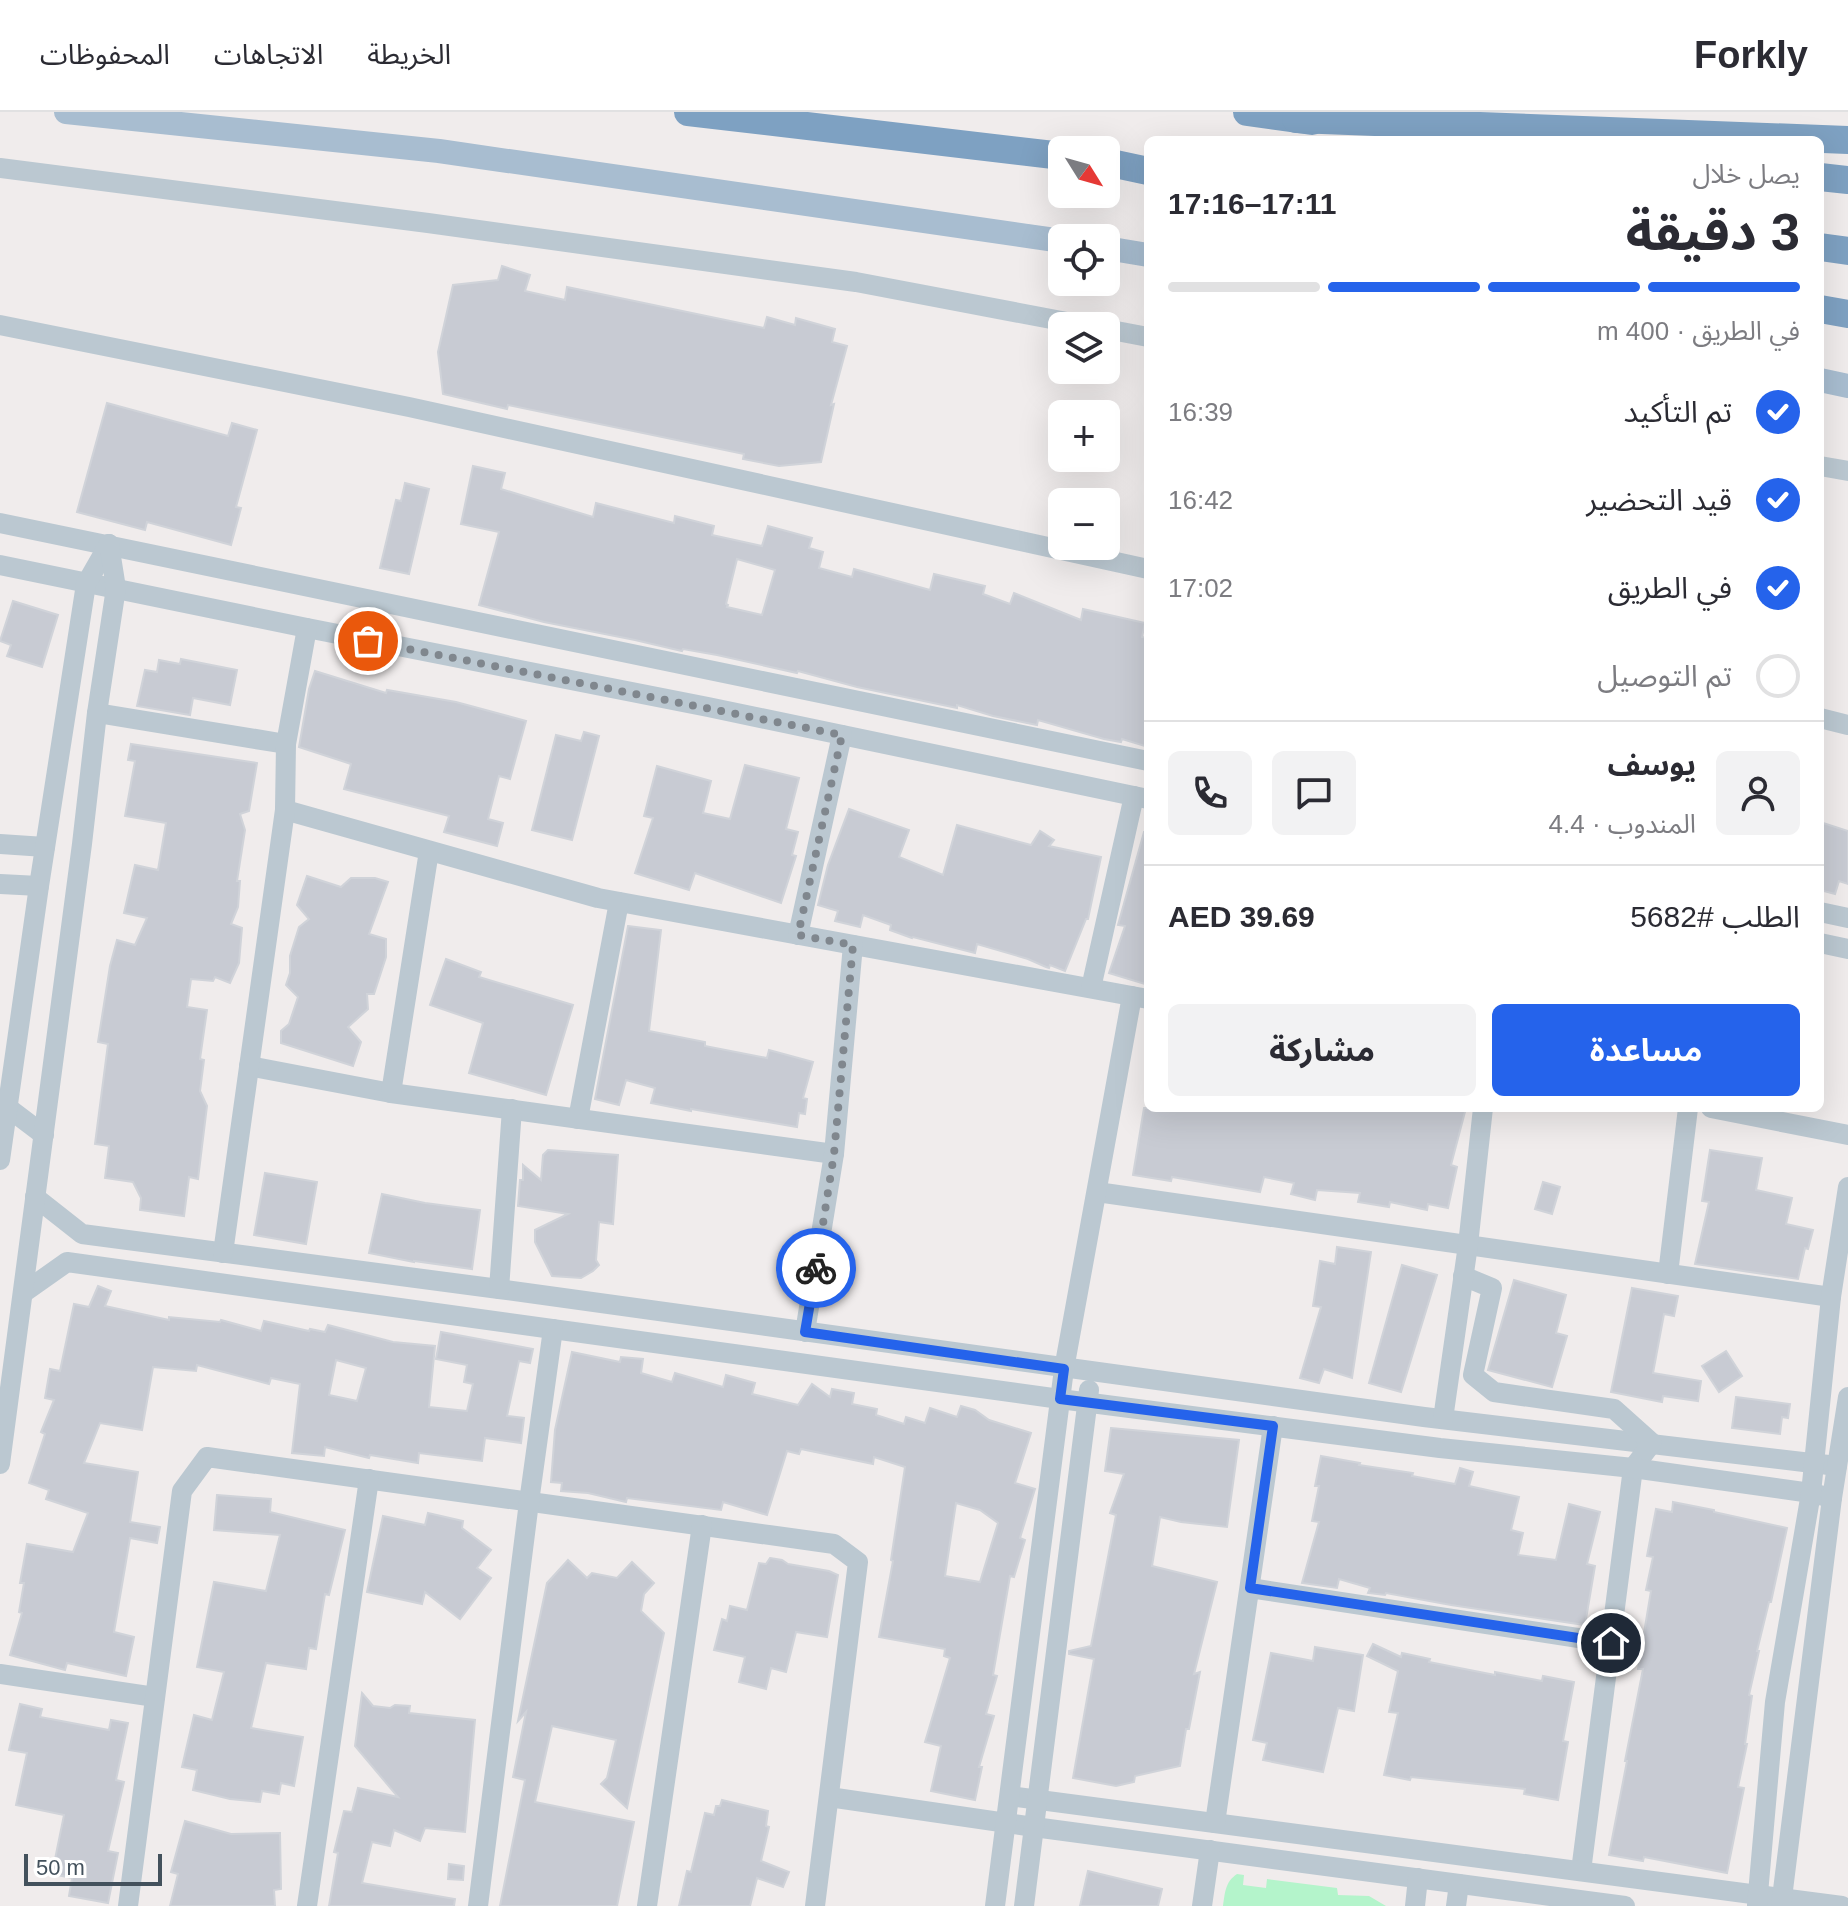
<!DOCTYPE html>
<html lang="ar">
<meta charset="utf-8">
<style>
body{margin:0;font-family:Helvetica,"Noto Sans Arabic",sans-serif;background:#f2f2f3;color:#2b2b33;direction:rtl;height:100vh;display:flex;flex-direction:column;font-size:30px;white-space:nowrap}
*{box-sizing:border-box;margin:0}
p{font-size:26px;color:#7c7c81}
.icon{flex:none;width:44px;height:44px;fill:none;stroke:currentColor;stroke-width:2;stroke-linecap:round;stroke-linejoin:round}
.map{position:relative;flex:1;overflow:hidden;direction:ltr}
.drawer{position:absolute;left:1144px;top:24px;width:680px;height:976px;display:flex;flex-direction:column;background:#fff;border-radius:12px;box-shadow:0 8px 32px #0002;direction:rtl}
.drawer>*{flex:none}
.needle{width:52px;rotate:127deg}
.tools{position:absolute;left:1048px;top:24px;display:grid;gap:16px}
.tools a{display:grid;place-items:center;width:72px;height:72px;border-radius:12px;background:#fff;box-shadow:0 8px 32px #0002;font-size:40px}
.scale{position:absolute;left:24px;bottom:20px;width:138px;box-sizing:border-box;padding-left:8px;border:4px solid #43515c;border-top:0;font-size:22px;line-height:28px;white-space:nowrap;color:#43515c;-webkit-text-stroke:6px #fff;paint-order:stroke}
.pin{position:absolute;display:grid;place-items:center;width:68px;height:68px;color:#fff;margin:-34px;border:4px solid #fff;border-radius:50%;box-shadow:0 2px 8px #0007}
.courier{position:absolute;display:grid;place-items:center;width:80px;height:80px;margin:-40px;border:6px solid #2563eb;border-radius:50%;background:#fff;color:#222;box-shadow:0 2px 10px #0007}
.head em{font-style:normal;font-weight:700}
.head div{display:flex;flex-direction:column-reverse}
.head{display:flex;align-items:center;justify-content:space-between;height:136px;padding:0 24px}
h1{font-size:52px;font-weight:700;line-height:60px}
.bar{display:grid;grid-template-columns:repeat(4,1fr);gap:12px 8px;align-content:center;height:96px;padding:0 24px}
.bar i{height:10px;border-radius:6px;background:#e1e1e2}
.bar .selected{background:#2563eb}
.bar p{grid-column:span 4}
.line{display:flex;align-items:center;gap:20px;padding:0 24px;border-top:2px solid #e1e1e2}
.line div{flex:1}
.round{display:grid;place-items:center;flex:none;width:84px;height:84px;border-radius:12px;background:#f2f2f3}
ol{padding:0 24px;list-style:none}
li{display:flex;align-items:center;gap:24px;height:88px}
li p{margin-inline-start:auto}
li .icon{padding:8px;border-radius:50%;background:#2563eb;color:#fff;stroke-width:4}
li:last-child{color:#7c7c81}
li i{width:44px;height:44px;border:4px solid #e1e1e2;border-radius:50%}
.primary-button{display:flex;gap:16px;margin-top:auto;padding:16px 24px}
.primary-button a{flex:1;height:92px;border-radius:12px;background:#2563eb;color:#fff;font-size:32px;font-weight:700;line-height:92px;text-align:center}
.primary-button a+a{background:#f2f2f3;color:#2b2b33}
header{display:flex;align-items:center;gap:48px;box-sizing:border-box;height:112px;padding:0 40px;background:#fff;border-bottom:2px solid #e1e1e2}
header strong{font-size:38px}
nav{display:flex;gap:44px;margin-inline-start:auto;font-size:28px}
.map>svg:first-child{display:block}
.green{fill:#b4f4cb}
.building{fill:#c8cbd3;stroke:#d0d3d9;stroke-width:2;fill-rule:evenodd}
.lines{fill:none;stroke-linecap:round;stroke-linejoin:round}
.minor{stroke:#bbc8d1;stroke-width:20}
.major{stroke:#a8bdd0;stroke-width:24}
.highway{stroke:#7ea1c2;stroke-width:28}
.done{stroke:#80878e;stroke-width:8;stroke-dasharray:0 14.4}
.route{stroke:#2563eb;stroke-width:10}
</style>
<header>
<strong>Forkly</strong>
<nav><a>الخريطة</a><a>الاتجاهات</a><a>المحفوظات</a></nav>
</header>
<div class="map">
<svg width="1848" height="1794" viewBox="0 0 1848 1794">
<rect width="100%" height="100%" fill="#f0ecec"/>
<path class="green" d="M1237 1762 1244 1763 1243 1773 1266 1776 1267 1767 1337 1776 1338 1783 1369 1784 1386 1794H1223C1225 1781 1225 1770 1237 1762Z"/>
<g class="building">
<path d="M502 154 530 163 525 179 565 188 567 175 764 216 767 205 795 213 796 206 835 217 832 230 847 234 831 293 834 292 821 350 779 354 743 347 744 342 508 293 507 297 443 282 438 240 453 173 498 168Z"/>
<path d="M107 291 228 324 232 311 257 318 236 395 241 396 231 433 147 410 145 418 77 400Z"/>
<path d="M473 354 505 361 501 377 593 405 596 391 674 411 675 404 714 414 712 423 762 434 768 414 812 426 809 436 823 440 819 456 852 465 854 457 930 478 934 462 985 474 983 482 1010 492 1014 481 1081 508 1083 497 1145 511 1142 525 1148 526V635L1122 627 1121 630 1104 627 1038 608 1037 613 993 604 957 593V596L857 575 798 559 797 561 717 543 683 537 682 539 635 528 544 510 479 493 499 420 461 412ZM737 447 775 458 762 503 727 495 728 493 726 492Z"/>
<path d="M405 371 429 377 409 462 380 456 396 388 401 389Z"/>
<path d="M13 489 58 503 42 555 7 544 11 533 0 529Z"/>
<path d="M181 547 237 558 230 593 193 586 190 603 137 594 145 558 157 560 159 548 180 552Z"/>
<path d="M315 559 386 581 387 578 456 590 526 609 510 667 499 664 488 707 503 711 497 734 444 720 449 704 344 677 351 652 299 635 309 577Z"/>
<path d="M584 620 599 624 572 728 532 718 556 623 581 629Z"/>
<path d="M131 632 257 651 249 699 240 702 245 718 237 769H240L238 795 231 812 242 816 239 851 230 871 215 865 213 869 191 867 187 895 207 898 200 947 204 948 200 979 207 994 198 1067 189 1065 184 1104 140 1098 141 1086 133 1070 105 1066 109 1034 95 1032 108 932 98 930 110 854 117 828 135 833 147 806 124 801 135 753 158 758 166 711 125 704 135 649 128 648Z"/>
<path d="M745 653 799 666 786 717 798 720 792 743 796 744 781 791 695 761 689 778 635 761 653 706 644 704 657 654 711 669 703 701 730 707Z"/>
<path d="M849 697 909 718 899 745 943 763 957 713 1031 733 1040 719 1054 728 1049 734 1101 745 1088 807H1086L1065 859 1050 853 1049 856 1046 855 1028 847 977 832 975 841 913 825 912 826 890 818 891 813 863 803 860 815 835 809 838 799 818 793 828 753Z"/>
<path d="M1820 710 1848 719V772L1839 769 1835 782 1820 778Z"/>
<path d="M1144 720H1148V873L1109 861 1125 814 1118 813Z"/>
<path d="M307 764 341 775 351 766H375L388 770 369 822 386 827V845L374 882H367L368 897 348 915 361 930 353 954 281 931V919L289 912 298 885 286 873 290 861V844L299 815 309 807 297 793Z"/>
<path d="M628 814 661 818 649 919 705 930V934L767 946 769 938 813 950 803 986 807 987 805 1002 799 1001 797 1015 691 997V999L651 991 655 976 626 968 619 993 595 987Z"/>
<path d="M446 847 481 860 479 865 573 893 546 983 469 961 483 911 430 893Z"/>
<path d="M1144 996H1466L1451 1053 1457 1055 1448 1096 1428 1092 1427 1098 1390 1090 1389 1095 1358 1090 1360 1081 1317 1078 1315 1088 1291 1082 1294 1071 1264 1065 1260 1080 1172 1065 1171 1069 1133 1063Z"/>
<path d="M548 1038 618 1043 613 1112 599 1110 596 1148 599 1153 593 1159 581 1166 552 1164 535 1130V1118L568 1102 518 1094 520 1068H523V1053L541 1068 543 1043Z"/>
<path d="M1710 1038 1762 1046 1756 1078 1792 1086 1786 1112 1813 1118 1808 1137 1805 1136 1798 1167 1695 1152 1709 1090 1702 1089Z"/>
<path d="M265 1061 317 1070 306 1132 254 1123Z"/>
<path d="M1543 1070 1560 1075 1552 1102 1535 1097Z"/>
<path d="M382 1082 425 1091 480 1098 472 1157 414 1149V1150L369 1141Z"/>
<path d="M1337 1135 1371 1140 1352 1266 1324 1257 1319 1271 1300 1266 1321 1195 1313 1194 1320 1149 1335 1152Z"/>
<path d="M1402 1153 1437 1163 1401 1280 1369 1271Z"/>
<path d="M1514 1168 1566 1183 1556 1221 1567 1224 1552 1275 1488 1258Z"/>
<path d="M98 1174 111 1179 105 1194 169 1208V1205L220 1210 221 1208 261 1219 264 1209 309 1219 310 1217 325 1220 328 1213 393 1230 435 1234 429 1295 467 1299 473 1272 464 1270 467 1253 436 1247 441 1220 533 1237 530 1251 519 1249 507 1304 524 1306 521 1331 485 1326 482 1349 419 1341 418 1351 370 1343 369 1346 325 1335 324 1344 292 1341 300 1272 271 1266 269 1272 197 1253 196 1259 153 1255 142 1318 100 1311 84 1351 138 1360 130 1410 160 1415 157 1431 130 1426 114 1520 134 1525 126 1564 67 1551 65 1558 10 1543 22 1501 19 1500 24 1471H20L27 1432 73 1440 88 1401 46 1387 49 1378 29 1371 45 1322 41 1320 54 1288 45 1286 50 1257 60 1259 74 1192 89 1195ZM336 1248 366 1256 357 1289 329 1283Z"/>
<path d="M1632 1176 1678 1184 1674 1204 1664 1202 1653 1261 1701 1269 1698 1289 1663 1284 1662 1290 1611 1280Z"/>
<path d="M1726 1239 1742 1264 1719 1280 1702 1254Z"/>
<path d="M572 1240 620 1250 621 1245 643 1247 641 1261 672 1270 675 1261 723 1275 726 1263 755 1271 752 1282 798 1293 812 1272 830 1285 832 1277 854 1281 852 1292 877 1297 876 1303 904 1312 906 1305 925 1311 930 1296 957 1305 961 1294 975 1298 989 1308 1031 1321 1015 1371 1035 1377 1020 1426 1025 1428 1014 1465 1010 1464 993 1563 997 1564 986 1602 994 1604 979 1655H982L975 1688 931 1679 941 1634 925 1630 950 1546 944 1544 945 1537 879 1525 893 1449 891 1448 905 1355 874 1345 873 1352 801 1337 799 1342 787 1339 767 1403 723 1390 721 1398 627 1386 626 1390 588 1381 561 1379 562 1371 551 1370 555 1318ZM956 1391 980 1398 998 1411 980 1470 945 1464Z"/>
<path d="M1736 1285 1790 1292 1788 1306 1782 1305 1780 1322 1732 1316Z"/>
<path d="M1111 1316 1239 1328 1227 1415 1181 1410 1160 1405 1152 1454 1217 1470 1194 1562 1200 1560 1189 1617H1186L1180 1654 1135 1664 1134 1670 1116 1674 1073 1666 1094 1547 1069 1542V1539L1091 1534 1116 1403 1110 1401 1124 1362 1105 1359Z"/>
<path d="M1321 1344 1360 1351 1359 1353 1413 1361 1412 1364 1455 1372 1460 1356 1473 1360 1469 1374 1519 1385 1511 1418 1523 1421 1518 1443 1556 1448 1569 1392 1600 1400 1587 1452 1595 1454 1585 1513 1451 1493 1386 1481 1385 1483 1368 1481 1370 1476 1339 1467 1337 1476 1302 1471 1319 1410 1312 1409 1319 1374H1315Z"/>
<path d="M217 1383 271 1387 270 1400 345 1418 329 1483 325 1482 316 1537 309 1536 306 1557 266 1551 251 1616 303 1625 294 1674 281 1671 279 1682 262 1679 260 1690 230 1687 193 1678 197 1658 182 1655 194 1603 212 1608 224 1560 197 1555 214 1470 266 1479 280 1423 214 1418Z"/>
<path d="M1673 1390 1714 1398V1400L1787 1416 1771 1490H1769L1757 1539H1759L1749 1583 1752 1584 1745 1632H1747L1738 1675 1744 1676 1727 1761 1644 1745 1643 1749 1609 1743 1627 1649H1625L1643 1557H1638L1651 1479 1646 1478 1653 1445 1647 1444 1656 1397 1672 1400Z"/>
<path d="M428 1401 463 1409 462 1416 491 1438 477 1456 491 1466 460 1507 425 1480 422 1492 367 1480 383 1404 425 1413Z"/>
<path d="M770 1446 782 1448 788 1452 829 1459 838 1463 827 1525 796 1520 786 1560 771 1556 766 1577 739 1570 745 1545 714 1538 722 1507 727 1509 730 1494 747 1498 759 1451 766 1452Z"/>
<path d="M568 1448 587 1466 592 1461 617 1466 632 1450 654 1471 644 1482 641 1499 664 1521 627 1696 601 1672 607 1666 616 1628 552 1614 535 1690 634 1710 617 1794H500L525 1668 513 1665 526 1600 518 1609 547 1471Z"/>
<path d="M1373 1532 1401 1545 1402 1541 1430 1547 1429 1550 1495 1563V1560L1542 1569 1543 1564 1574 1570 1563 1629 1568 1630 1558 1688 1524 1682 1525 1677 1411 1665 1410 1668 1384 1663 1398 1601 1389 1600 1398 1559 1367 1544Z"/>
<path d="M1315 1535 1363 1543 1354 1599 1338 1596 1323 1660 1263 1648 1267 1631 1253 1628 1271 1541 1313 1549Z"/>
<path d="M362 1581 373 1594 390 1596 395 1593 410 1594 409 1601 475 1608 465 1720 425 1716 420 1729 394 1718 390 1734 372 1730 362 1771 455 1787 454 1794H329L338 1741 334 1740 344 1699 352 1700 358 1676 398 1685 355 1634Z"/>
<path d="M20 1592 42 1597 40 1605 109 1618 111 1608 128 1611 116 1668 124 1670 108 1739 118 1741 108 1791 69 1784 72 1766 52 1762 64 1703 16 1693 27 1641 9 1638Z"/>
<path d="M722 1688 768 1699 766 1714 769 1715 761 1749 789 1760 783 1775 757 1766 750 1794H679L687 1759 691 1760 705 1701 714 1703 716 1694H720Z"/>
<path d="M185 1709 231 1722 280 1721 281 1777 274 1778 275 1794H170L178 1762 171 1760Z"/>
<path d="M449 1752 464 1754 463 1768 448 1767Z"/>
<path d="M1088 1759 1162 1777 1158 1794H1080Z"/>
</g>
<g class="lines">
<g class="minor">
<path d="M0 56 428 111 856 170 1088 214"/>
<path d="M0 213 409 295 1148 457"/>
<path d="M1106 217 1148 225"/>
<path d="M1820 354 1848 359"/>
<path d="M0 411 1148 649"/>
<path d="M0 453 307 516 708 595 1148 687"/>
<path d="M97 601 286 632"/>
<path d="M1820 606 1848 613"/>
<path d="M285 698 598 786 1148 887"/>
<path d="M0 732 45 735"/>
<path d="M0 772 39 774"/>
<path d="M1820 800 1848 806"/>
<path d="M798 823 842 623"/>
<path d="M1820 831 1848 837"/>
<path d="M1091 876 1134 684"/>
<path d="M249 954 391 981 834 1042"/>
<path d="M391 981 429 739"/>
<path d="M0 995H7L44 1023"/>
<path d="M1711 996 1848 1023"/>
<path d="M578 1007 619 790"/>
<path d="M0 1048 39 774 86 472 109 432"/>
<path d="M1097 1080 1831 1185"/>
<path d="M35 1085 82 1122 499 1177 1424 1305 1837 1354"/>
<path d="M223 1141 285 698 286 632 307 516"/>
<path d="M1668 1162 1688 996"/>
<path d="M1463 1164 1492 1176 1473 1263 1494 1280 1614 1297 1652 1331 1633 1356 1581 1759"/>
<path d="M499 1177 512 997"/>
<path d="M23 1181 67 1150 1060 1287 1440 1336 1633 1356 1811 1381 1832 1386"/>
<path d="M805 1220 834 1042 853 833"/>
<path d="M1443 1307 1468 1133 1483 996"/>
<path d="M0 1352 82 732 97 601 116 476 109 432"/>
<path d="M1250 1476 1611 1531"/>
<path d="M0 1562 155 1585"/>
<path d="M1010 1684 1842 1794"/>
<path d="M829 1685 1034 1715 1625 1794"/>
<path d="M1215 1711 1273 1314"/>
<path d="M1757 1793 1775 1590 1811 1381 1831 1185 1848 1075"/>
<path d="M128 1794 182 1379 207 1345 834 1432 858 1450 815 1794"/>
<path d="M307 1794 369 1367"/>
<path d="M478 1794 529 1390 553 1217"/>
<path d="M647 1794 702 1413"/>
<path d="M995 1794 1064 1257 1132 884"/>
<path d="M1024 1794 1089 1278"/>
<path d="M1202 1794 1210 1738"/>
<path d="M1415 1794 1418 1766"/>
<path d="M1456 1794 1459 1772"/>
<path d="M1781 1794 1832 1386 1848 1285"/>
</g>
<g class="major">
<path d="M66 0 439 39 1062 129"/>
<path d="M1106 136 1148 143"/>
<path d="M1820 268 1848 274"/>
</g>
<g class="highway">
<path d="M688 0 1062 44"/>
<path d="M1247 0 1312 9"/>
<path d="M1296 7 1848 28"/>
<path d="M1106 50 1148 59"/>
<path d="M1820 65 1848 68"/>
<path d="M1820 135 1848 139"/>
<path d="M1820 197 1848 202"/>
</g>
</g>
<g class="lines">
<path class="done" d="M368 529 842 623 798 823 853 833 834 1042 816 1156"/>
<path class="route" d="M816 1156 805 1220 1064 1257 1060 1287 1273 1314 1250 1476 1611 1531"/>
</g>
</svg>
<div class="tools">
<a><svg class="needle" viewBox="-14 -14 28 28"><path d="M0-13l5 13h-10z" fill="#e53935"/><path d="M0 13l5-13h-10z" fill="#7c7c81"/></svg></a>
<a><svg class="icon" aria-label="locate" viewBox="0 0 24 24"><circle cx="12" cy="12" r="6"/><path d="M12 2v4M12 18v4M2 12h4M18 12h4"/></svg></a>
<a><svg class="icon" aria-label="layers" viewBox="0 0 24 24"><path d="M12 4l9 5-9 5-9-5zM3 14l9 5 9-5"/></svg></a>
<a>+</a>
<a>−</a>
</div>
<div class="scale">50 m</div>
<div class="pin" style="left:368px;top:529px;background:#ea580c"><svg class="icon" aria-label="bag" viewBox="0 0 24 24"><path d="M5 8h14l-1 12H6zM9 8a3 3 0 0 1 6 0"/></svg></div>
<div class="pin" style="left:1611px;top:1531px;background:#1f2937"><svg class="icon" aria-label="home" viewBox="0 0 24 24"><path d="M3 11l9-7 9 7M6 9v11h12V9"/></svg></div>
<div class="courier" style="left:816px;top:1156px"><svg class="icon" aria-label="bike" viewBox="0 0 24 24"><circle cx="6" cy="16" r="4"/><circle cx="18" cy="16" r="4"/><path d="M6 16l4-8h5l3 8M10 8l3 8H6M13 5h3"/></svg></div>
<section class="drawer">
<div class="head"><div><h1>3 دقيقة</h1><p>يصل خلال</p></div><em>17:11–17:16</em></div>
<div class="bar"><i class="selected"></i><i class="selected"></i><i class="selected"></i><i></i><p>في الطريق · 400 m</p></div>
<ol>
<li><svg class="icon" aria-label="check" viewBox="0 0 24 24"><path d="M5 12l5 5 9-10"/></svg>تم التأكيد<p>16:39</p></li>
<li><svg class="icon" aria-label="check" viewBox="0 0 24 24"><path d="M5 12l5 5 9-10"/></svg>قيد التحضير<p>16:42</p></li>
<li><svg class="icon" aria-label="check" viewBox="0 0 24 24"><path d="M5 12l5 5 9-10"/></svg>في الطريق<p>17:02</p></li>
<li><i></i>تم التوصيل</li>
</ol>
<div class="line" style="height:144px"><a class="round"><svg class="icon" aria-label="person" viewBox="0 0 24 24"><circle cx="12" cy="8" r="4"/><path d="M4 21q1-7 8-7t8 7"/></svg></a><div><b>يوسف</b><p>المندوب · 4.4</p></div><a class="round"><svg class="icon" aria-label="chat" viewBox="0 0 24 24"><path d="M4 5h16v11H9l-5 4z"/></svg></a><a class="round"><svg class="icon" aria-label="phone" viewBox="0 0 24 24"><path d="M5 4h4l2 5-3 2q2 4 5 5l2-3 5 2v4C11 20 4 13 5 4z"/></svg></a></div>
<div class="line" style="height:104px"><div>الطلب #5682</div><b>AED 39.69</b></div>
<div class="primary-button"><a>مساعدة</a><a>مشاركة</a></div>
</section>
</div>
